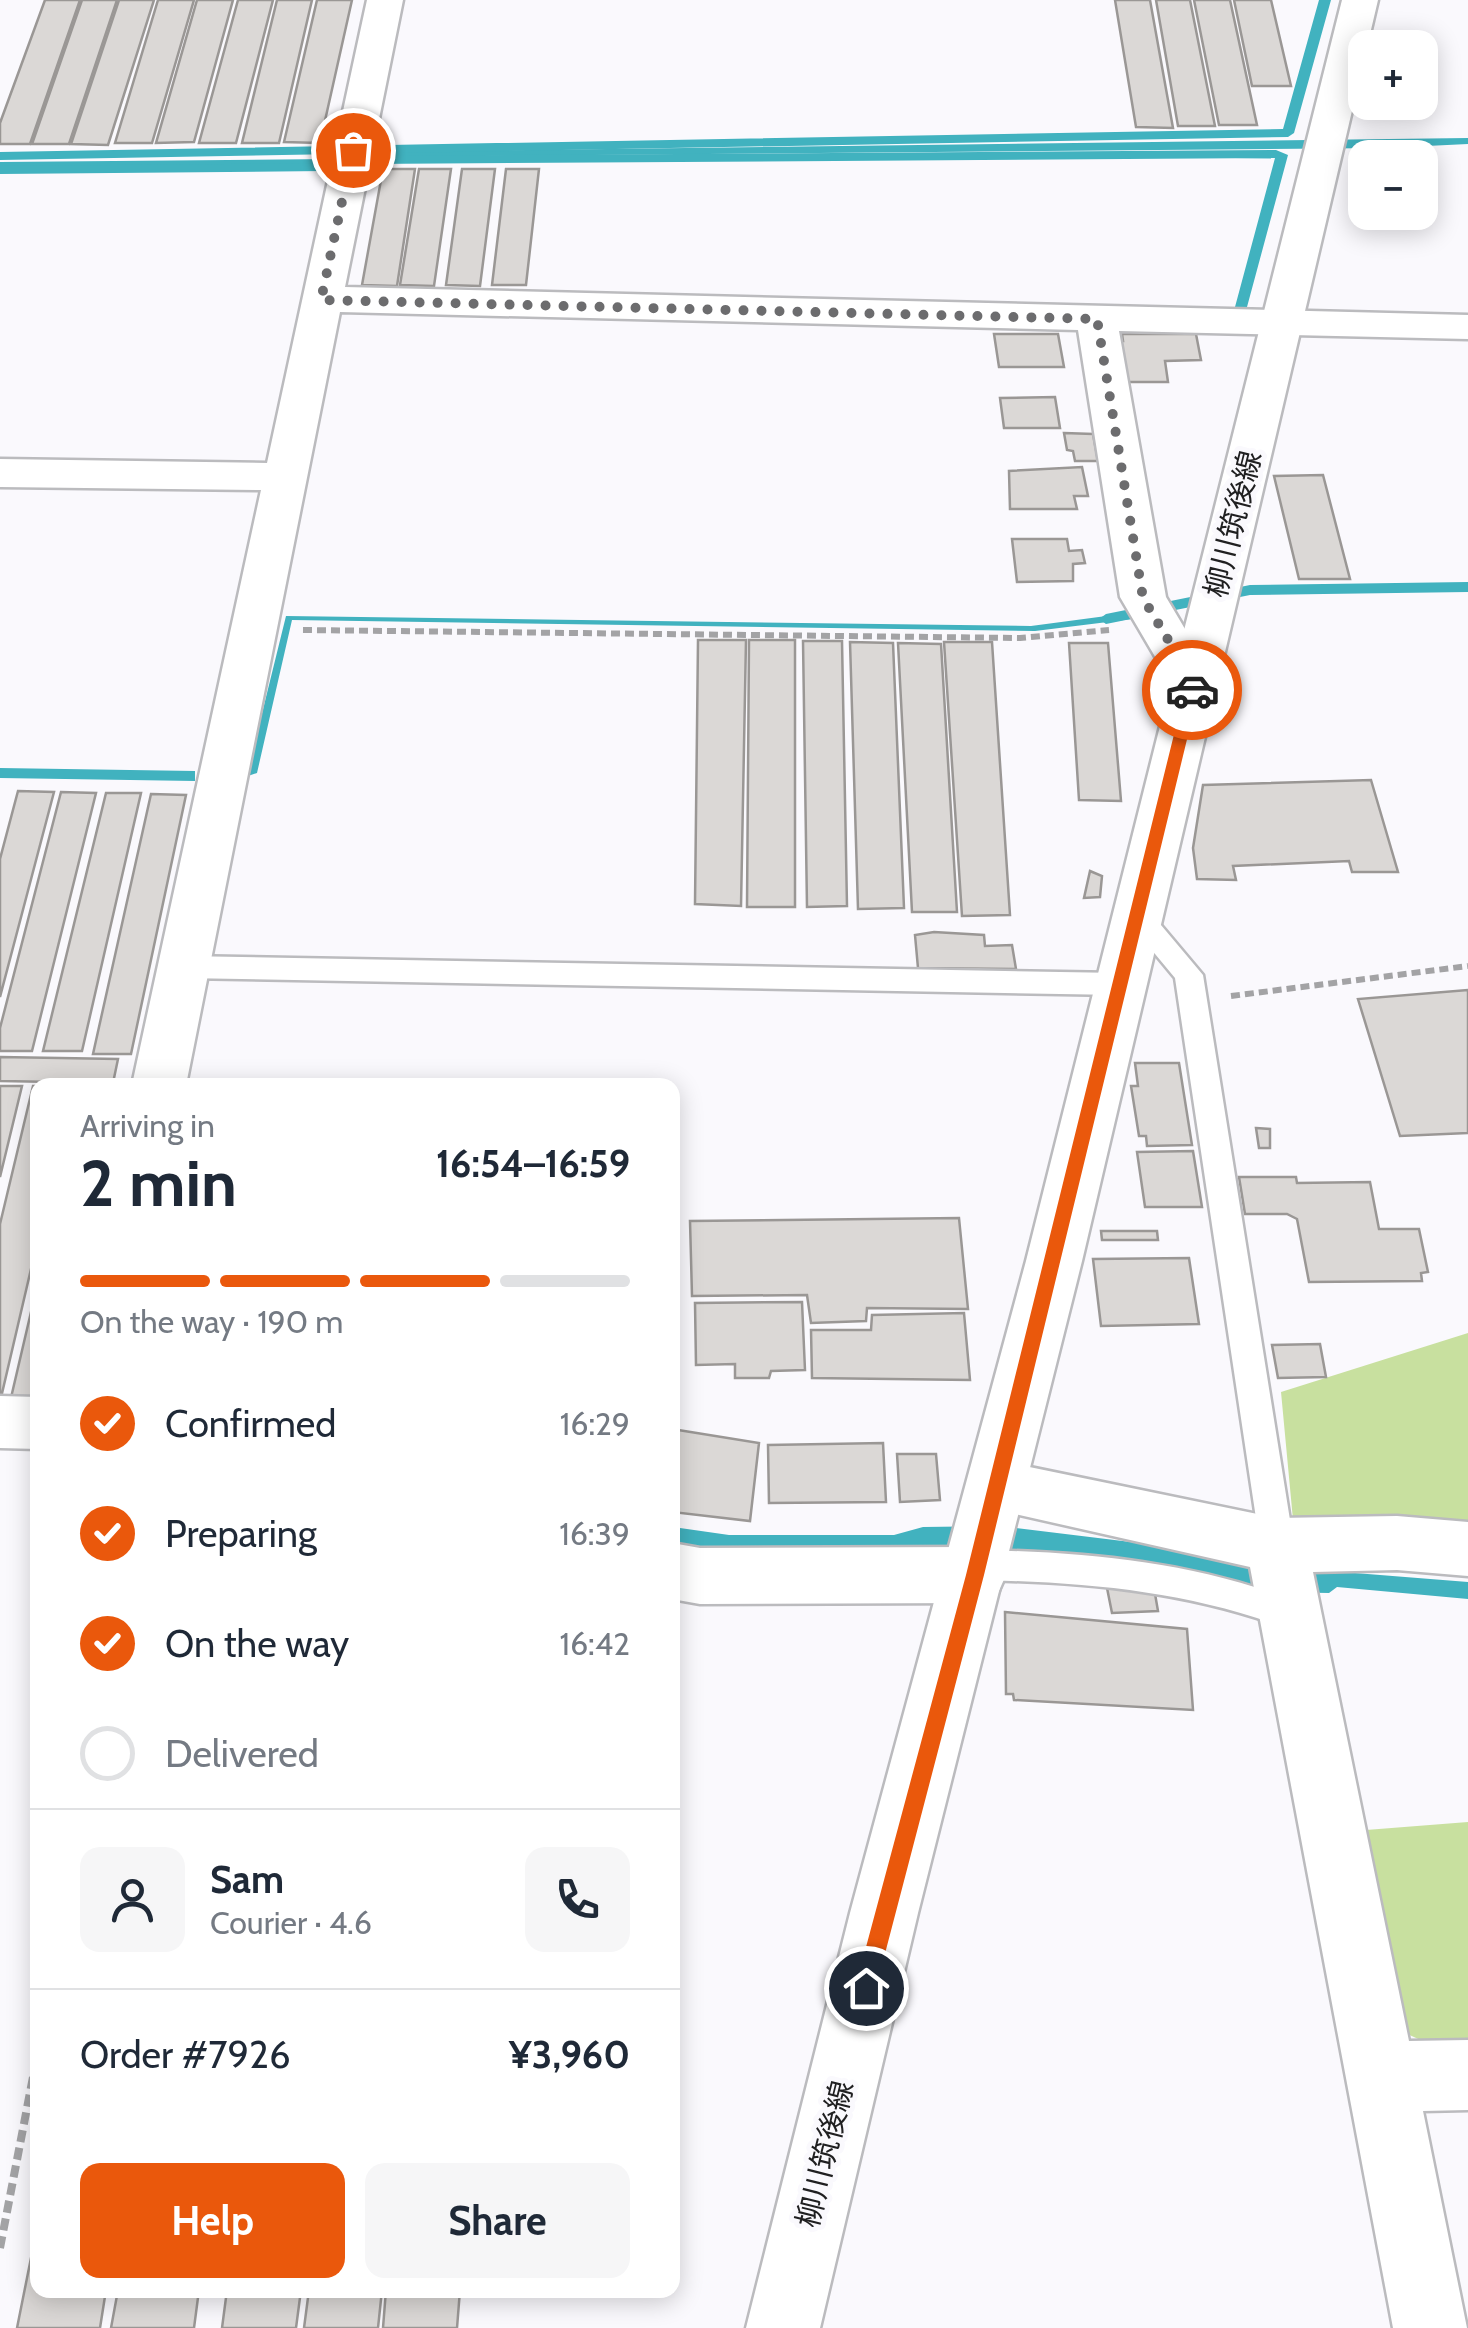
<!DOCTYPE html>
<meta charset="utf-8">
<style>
body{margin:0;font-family:Cabin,"Noto Sans JP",sans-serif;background:#f6f6f7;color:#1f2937;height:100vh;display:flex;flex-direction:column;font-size:38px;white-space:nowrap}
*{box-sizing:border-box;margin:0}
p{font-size:32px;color:#747a83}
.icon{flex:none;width:55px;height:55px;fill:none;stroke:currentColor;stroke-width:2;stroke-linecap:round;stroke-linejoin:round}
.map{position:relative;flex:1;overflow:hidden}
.sheet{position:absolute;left:30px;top:1078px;width:650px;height:1220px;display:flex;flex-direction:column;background:#fff;border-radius:20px;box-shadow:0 5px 25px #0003}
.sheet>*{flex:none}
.tools{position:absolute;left:1348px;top:30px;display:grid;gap:20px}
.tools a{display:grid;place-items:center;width:90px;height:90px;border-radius:20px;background:#fff;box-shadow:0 5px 25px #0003;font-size:50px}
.pin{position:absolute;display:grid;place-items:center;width:85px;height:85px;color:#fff;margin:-42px;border:5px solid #fff;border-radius:50%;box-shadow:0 2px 10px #0007}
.courier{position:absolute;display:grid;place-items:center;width:100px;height:100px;margin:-50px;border:8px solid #ea580c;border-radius:50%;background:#fff;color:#222;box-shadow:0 2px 12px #0007}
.head em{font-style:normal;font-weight:800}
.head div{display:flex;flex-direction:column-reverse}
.head{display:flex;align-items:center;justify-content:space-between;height:170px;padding:0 50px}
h1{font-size:65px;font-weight:800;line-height:75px}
.bar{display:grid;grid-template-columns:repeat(4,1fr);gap:15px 10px;align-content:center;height:120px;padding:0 50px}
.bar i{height:12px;border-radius:8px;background:#e0e1e3}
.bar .on{background:#ea580c}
.bar p{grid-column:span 4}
.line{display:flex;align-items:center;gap:25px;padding:0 50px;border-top:2px solid #e0e1e3}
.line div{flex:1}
.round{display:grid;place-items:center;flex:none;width:105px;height:105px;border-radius:20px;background:#f6f6f7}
ol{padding:0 50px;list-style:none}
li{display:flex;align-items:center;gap:30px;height:110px}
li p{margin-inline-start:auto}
li .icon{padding:10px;border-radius:50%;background:#ea580c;color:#fff;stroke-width:4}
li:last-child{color:#747a83}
li i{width:55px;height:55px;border:5px solid #e0e1e3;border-radius:50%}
.button{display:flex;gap:20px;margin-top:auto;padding:20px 50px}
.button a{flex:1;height:115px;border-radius:20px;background:#ea580c;color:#fff;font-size:40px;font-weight:800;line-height:115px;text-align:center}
.button a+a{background:#f6f6f7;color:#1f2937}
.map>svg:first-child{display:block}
.green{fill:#c8e09f}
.water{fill:#41b2bf}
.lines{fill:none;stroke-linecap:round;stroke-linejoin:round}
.stream{fill:#41b2bf;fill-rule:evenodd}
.building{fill:#dbd8d6;stroke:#9a9795;stroke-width:2.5}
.service-casing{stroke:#bbbbbe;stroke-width:5}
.minor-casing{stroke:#bbbbbe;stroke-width:5}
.secondary-casing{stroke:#bbbbbe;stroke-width:5}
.path-far1{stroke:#a3a3a5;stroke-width:6;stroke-dasharray:9 5;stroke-linecap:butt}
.path{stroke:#a3a3a5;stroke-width:8;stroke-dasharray:12 6;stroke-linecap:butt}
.service{fill:#fff;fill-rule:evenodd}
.minor{fill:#fff;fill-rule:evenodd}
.secondary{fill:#fff;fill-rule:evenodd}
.route{fill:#ea580c}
.done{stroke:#6c6c6e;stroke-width:10;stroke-dasharray:0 18}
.labels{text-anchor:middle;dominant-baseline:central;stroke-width:10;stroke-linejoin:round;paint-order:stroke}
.street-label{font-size:30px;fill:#202021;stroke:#faf9fd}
</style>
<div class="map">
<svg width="1468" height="2328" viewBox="0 0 1468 2328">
<rect width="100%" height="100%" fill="#faf9fd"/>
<g class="green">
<path d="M1468 1333V1538L1293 1520 1281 1392Z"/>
<path d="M1468 1822V2055H1454L1405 2033 1366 1830Z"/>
</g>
<g class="water">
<path d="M1468 138V144L1385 148 367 157 327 164 0 168V162L331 159 369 152Z"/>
<path d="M1129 613 1132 619 1035 631 292 620 257 773 242 778 248 770 286 616 1031 626Z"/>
<path d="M0 768 195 771V781L0 778Z"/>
<path d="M1000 1526 1139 1543 1243 1564 1468 1582V1599L1337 1587 1329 1593 1268 1592 1134 1559 1013 1555 965 1546 717 1553 673 1547V1527L729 1535H894L923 1527Z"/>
</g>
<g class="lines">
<g class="stream">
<path d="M1319 0H1331L1294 133 1288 137 0 160V152L1283 129Z"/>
<path d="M1276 150 1288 155 1247 307 1241 311 1235 307 1275 158 368 164 324 171 0 174V166L324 163 368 156Z"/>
<path d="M1468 582V592L1250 595 1106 624 1099 619 1106 614 1250 585Z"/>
</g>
</g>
<g class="building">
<path d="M45 0H80L30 144H0V123Z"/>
<path d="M82 0H117L69 144H32Z"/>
<path d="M119 0H154L108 145 71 144Z"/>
<path d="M158 0H194L152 143H115Z"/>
<path d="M197 0H233L194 142 156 143Z"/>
<path d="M238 0H273L236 143H199Z"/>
<path d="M277 0H312L279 143H242Z"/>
<path d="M317 0H352L320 143 284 142Z"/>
<path d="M1115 0H1150L1173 128 1136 127Z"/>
<path d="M1156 0H1190L1215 126H1178Z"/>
<path d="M1194 0H1230L1257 125H1219Z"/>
<path d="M1234 0H1271L1291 86H1252Z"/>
<path d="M383 169H415L397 286 362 285Z"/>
<path d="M419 169H451L434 286 400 285Z"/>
<path d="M462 169H495L480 286 446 285Z"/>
<path d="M506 169H539L526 285H492Z"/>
<path d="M994 334H1058L1064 367H999Z"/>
<path d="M1122 334H1196L1201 360 1165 361 1168 382H1124L1116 341H1123Z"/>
<path d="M1055 397 1060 428H1004L1000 398Z"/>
<path d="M1064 433 1093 434 1098 461H1075L1073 451 1067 450Z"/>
<path d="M1082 467 1088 496H1074L1077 509H1010L1009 471Z"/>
<path d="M1323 475 1350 579H1299L1274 476Z"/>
<path d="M1012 539H1067L1069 551 1082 550 1085 563 1073 564V581L1017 582Z"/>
<path d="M698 640H746L741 906 695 904Z"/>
<path d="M749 640H795V907H747Z"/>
<path d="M803 641H842L847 906 807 907Z"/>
<path d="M850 642 893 643 904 908 858 909Z"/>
<path d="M944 642H992L1010 915 962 916Z"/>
<path d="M898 643 941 644 957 912H912Z"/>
<path d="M1069 643H1108L1121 801 1079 800Z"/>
<path d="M1371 780 1398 872H1352L1349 861 1233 866 1236 880 1197 879 1193 848 1203 785Z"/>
<path d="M18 791 54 792 0 997V859Z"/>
<path d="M61 792 96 793 32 1051H0V1028Z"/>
<path d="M106 793H141L82 1051H43Z"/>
<path d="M151 794 186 795 131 1054H93Z"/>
<path d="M1090 871 1102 876 1100 897 1084 898Z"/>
<path d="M934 932 984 935 985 946 1012 945 1016 969 918 968 915 935Z"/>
<path d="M1468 990V1133L1400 1136 1358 999Z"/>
<path d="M0 1057 118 1059 113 1083 0 1081Z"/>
<path d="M1135 1063H1179L1192 1145 1147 1146 1146 1136H1139L1131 1086H1138Z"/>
<path d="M0 1086H22L0 1177Z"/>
<path d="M33 1086H38V1239L0 1402V1224Z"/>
<path d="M1256 1128 1270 1129V1148H1259Z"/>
<path d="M1193 1151 1202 1207H1145L1137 1152Z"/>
<path d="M1239 1177H1296L1297 1183 1370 1182 1379 1229H1419L1428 1272 1421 1273 1422 1281 1309 1282 1297 1219 1287 1214H1245Z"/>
<path d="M959 1218 968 1309 867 1308 866 1321 811 1323 807 1295 692 1296 690 1221Z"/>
<path d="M1101 1231H1157L1158 1240H1102Z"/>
<path d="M1189 1258 1199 1324 1101 1326 1093 1259Z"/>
<path d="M38 1282V1403L10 1402Z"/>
<path d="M802 1302 805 1370 771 1371 769 1378H735V1364L696 1365 695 1303Z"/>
<path d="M964 1313 970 1380 812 1378 811 1330H871L872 1315Z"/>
<path d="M1320 1344 1326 1377 1278 1378 1272 1345Z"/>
<path d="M672 1429 759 1443 750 1521 672 1512Z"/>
<path d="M883 1443 886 1502 769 1503 768 1445Z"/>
<path d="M897 1454H936L940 1500 900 1502Z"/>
<path d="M1107 1588H1154L1158 1611 1112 1613Z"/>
<path d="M1005 1612 1187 1629 1193 1710 1014 1700 1013 1694H1006Z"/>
<path d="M32 2253H38V2290H106L100 2328H17Z"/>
<path d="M118 2290H199L194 2328H111Z"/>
<path d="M227 2290H301L296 2328H222Z"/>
<path d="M309 2290H382L378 2328H304Z"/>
<path d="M386 2290H460L457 2328H383Z"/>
</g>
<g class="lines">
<g class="service-casing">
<g id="service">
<path d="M1135 903 1145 906 1203 975 1294 1545 1289 1556 1277 1560 1265 1556 1260 1545 1175 978 1121 913Z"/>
<path d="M184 956 1119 973 1129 976 1133 984 1129 992 1119 995 184 978 174 974 170 967 174 960Z"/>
<path d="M977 1550C1090 1552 1195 1562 1301 1603L1306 1614 1301 1625 1289 1629C1187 1591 1086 1582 977 1580L965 1576 960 1565 965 1554Z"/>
</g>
</g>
<g class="minor-casing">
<g id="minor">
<path d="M367 0H403L345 287 1468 315V339L1119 331 1166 597 1217 683 1211 694 1194 699 1177 694 1120 597 1078 330 340 312 186 1085H132L261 490 0 487V459L267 463Z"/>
<path d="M0 1396 38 1397V1449L0 1448Z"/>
<path d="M996 1460 1277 1518 1397 1516 1468 1522V1576L1397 1570 1313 1572 1409 2041 1468 2040V2110L1423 2111 1467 2328H1393L1250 1567 975 1505 966 1486 975 1467Z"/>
<path d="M672 1543 700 1548 975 1547 997 1555 1006 1575 997 1595 975 1603 700 1604 672 1599Z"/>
</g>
</g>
<g class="secondary-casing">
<path id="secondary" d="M1342 0H1378L1082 1261 918 1913 820 2328H746L850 1913 1026 1261Z"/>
</g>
<g class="path-far1">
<path d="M303 630 1020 638 1109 630"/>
<path d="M1231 996 1468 966"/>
</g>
<path class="path" d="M0 2248 38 2051"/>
<use href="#service" class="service"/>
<use href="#minor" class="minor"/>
<use href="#secondary" class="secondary"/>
</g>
<path class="route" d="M1192 685 1199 690 984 1575 876 1988 866 1998 855 1988 966 1575 1185 690Z"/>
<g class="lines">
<path class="done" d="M353 150 321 300 1097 319 1143 598 1194 683 1192 690"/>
</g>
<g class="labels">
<g class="street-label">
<text transform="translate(1233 524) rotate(-76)">柳川筑後線</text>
<text transform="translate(825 2154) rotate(-76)">柳川筑後線</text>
</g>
</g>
</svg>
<div class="tools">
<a>+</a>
<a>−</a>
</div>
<div class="pin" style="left:353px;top:150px;background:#ea580c"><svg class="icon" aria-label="bag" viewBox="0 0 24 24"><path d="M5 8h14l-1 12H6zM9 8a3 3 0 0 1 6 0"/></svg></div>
<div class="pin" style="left:866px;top:1988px;background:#1f2937"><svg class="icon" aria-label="home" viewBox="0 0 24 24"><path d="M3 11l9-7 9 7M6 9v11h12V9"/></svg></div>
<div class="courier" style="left:1192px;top:690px"><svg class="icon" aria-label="car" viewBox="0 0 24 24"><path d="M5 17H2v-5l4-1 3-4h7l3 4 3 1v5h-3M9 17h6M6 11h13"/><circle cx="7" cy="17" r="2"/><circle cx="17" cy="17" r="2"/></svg></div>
<section class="sheet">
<div class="head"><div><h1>2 min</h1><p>Arriving in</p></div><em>16:54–16:59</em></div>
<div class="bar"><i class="on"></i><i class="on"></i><i class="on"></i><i></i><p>On the way · 190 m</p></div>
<ol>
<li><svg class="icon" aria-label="check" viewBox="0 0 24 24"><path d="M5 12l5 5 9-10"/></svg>Confirmed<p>16:29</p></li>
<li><svg class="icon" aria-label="check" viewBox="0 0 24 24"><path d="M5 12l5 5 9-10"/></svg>Preparing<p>16:39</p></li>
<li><svg class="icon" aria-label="check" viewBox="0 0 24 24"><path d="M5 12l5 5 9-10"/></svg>On the way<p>16:42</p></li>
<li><i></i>Delivered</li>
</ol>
<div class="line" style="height:180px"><a class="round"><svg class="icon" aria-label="person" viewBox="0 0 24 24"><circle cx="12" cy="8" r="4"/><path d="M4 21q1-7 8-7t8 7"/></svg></a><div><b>Sam</b><p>Courier · 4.6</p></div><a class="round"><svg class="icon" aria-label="phone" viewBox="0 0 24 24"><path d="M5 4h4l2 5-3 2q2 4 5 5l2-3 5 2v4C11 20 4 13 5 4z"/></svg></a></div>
<div class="line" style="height:130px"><div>Order #7926</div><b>¥3,960</b></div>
<div class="button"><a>Help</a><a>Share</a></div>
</section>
</div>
